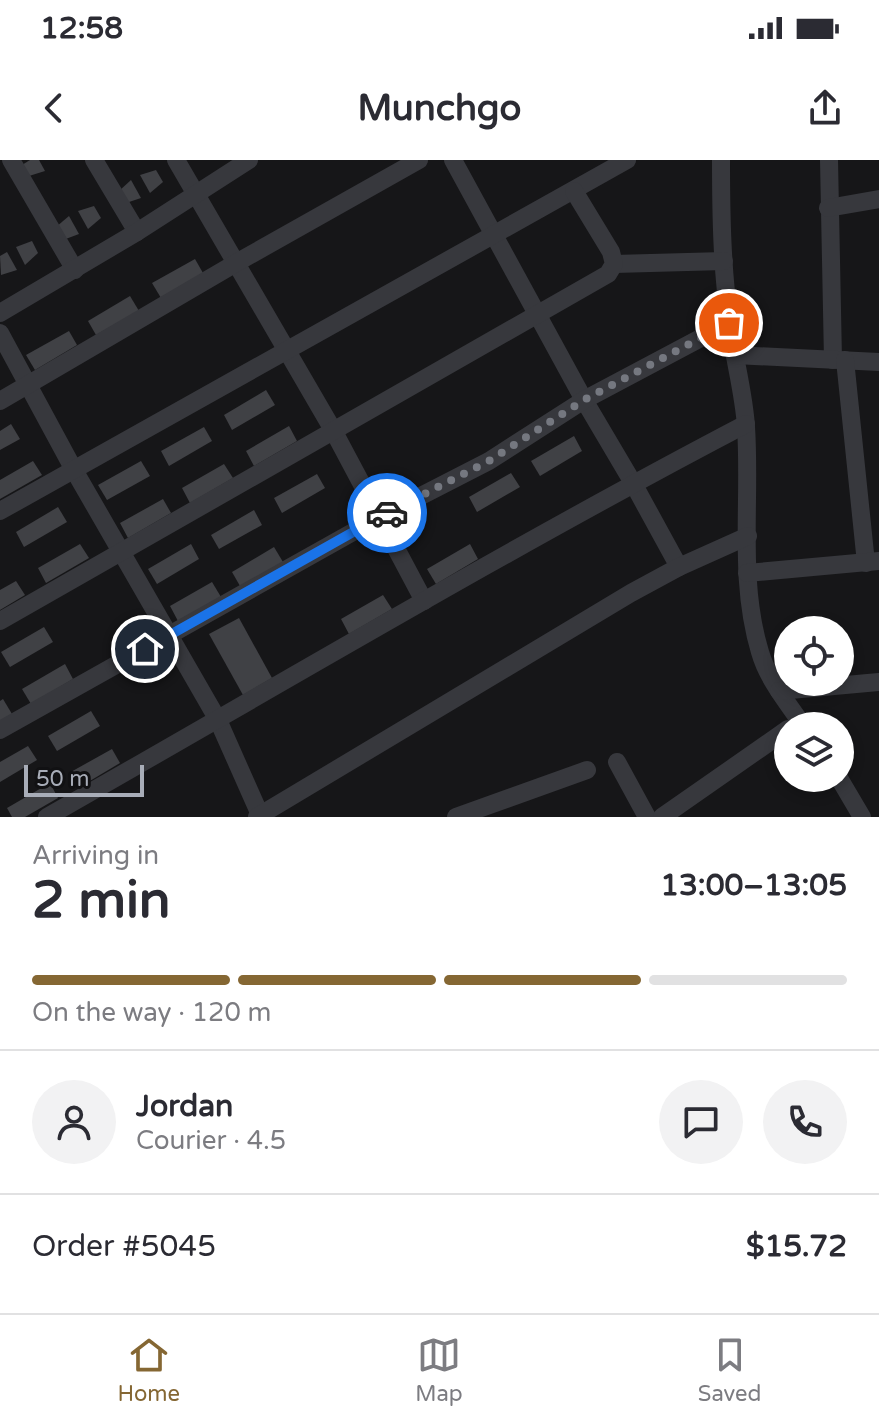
<!DOCTYPE html>
<meta charset="utf-8">
<style>
body{margin:0;font-family:"Varela Round",sans-serif;background:#f2f2f3;color:#2b2b33;height:100vh;display:flex;flex-direction:column;font-size:30px;white-space:nowrap}
*{box-sizing:border-box;margin:0}
p{font-size:26px;color:#7c7c81}
.icon{flex:none;width:44px;height:44px;fill:none;stroke:currentColor;stroke-width:2;stroke-linecap:round;stroke-linejoin:round}
.map{position:relative;height:657px;overflow:hidden}
.sheet{display:flex;flex-direction:column;background:#fff;flex:1}
.sheet>*{flex:none}
.fabs{position:absolute;left:774px;top:456px;display:grid;gap:16px}
.fabs a{display:grid;place-items:center;width:80px;height:80px;border-radius:50%;background:#fff;box-shadow:0 4px 12px #0003;font-size:40px}
.scale{position:absolute;left:24px;bottom:20px;width:120px;box-sizing:border-box;padding-left:8px;border:4px solid #a8adb8;border-top:0;font-size:22px;line-height:28px;white-space:nowrap;color:#a8adb8;-webkit-text-stroke:6px #111113;paint-order:stroke}
.pin{position:absolute;display:grid;place-items:center;width:68px;height:68px;color:#fff;margin:-34px;border:4px solid #fff;border-radius:50%;box-shadow:0 2px 8px #0007}
.courier{position:absolute;display:grid;place-items:center;width:80px;height:80px;margin:-40px;border:6px solid #1a73e8;border-radius:50%;background:#fff;color:#222;box-shadow:0 2px 10px #0007}
.summary em{font-style:normal;font-weight:700}
.summary div{display:flex;flex-direction:column-reverse}
.summary{display:flex;align-items:center;justify-content:space-between;height:136px;padding:0 32px}
h1{font-size:52px;font-weight:700;line-height:60px}
.bar{display:grid;grid-template-columns:repeat(4,1fr);gap:12px 8px;align-content:center;height:96px;padding:0 32px}
.bar i{height:10px;border-radius:6px;background:#e1e1e2}
.bar .current{background:#856733}
.bar p{grid-column:span 4}
.line{display:flex;align-items:center;gap:20px;padding:0 32px;border-top:2px solid #e1e1e2}
.line div{flex:1}
.round{display:grid;place-items:center;flex:none;width:84px;height:84px;border-radius:42px;background:#f2f2f3}
.status{display:flex;justify-content:space-between;align-items:center;height:56px;padding:0 40px;background:#fff;direction:ltr}
.status svg{height:22px;fill:currentColor}
header{display:flex;justify-content:space-between;align-items:center;height:104px;padding:0 32px;background:#fff;font-size:36px;font-weight:700}
.menu{display:flex;justify-content:space-around;align-items:center;height:112px;border-top:2px solid #e1e1e2;background:#fff;font-size:22px;color:#7c7c81}
.menu a{display:grid;justify-items:center;gap:4px}
.menu .current{color:#856733}
.map>svg:first-child{display:block}
.building{fill:#404145}
.lines{fill:none;stroke-linecap:round;stroke-linejoin:round}
.minor{stroke:#37383d;stroke-width:18}
.done{stroke:#757880;stroke-width:8;stroke-dasharray:0 14.4}
.route{stroke:#1a73e8;stroke-width:10}
</style>
<div class="status"><b>12:58</b><svg viewBox="0 0 49 12"><path d="M0 12V9h3v3zM5 12V6h3v6zM10 12V3h3v9zM15 12V0h3v12zM26 1h20v11H26zM47 4h2v5h-2z"/></svg></div>
<header><svg class="icon" aria-label="back" viewBox="0 0 24 24"><path d="M15 5l-7 7 7 7"/></svg>Munchgo<svg class="icon" aria-label="share" viewBox="0 0 24 24"><path d="M12 15V3M7 8l5-5 5 5M5 13v7h14v-7"/></svg></header>
<div class="map">
<svg width="879" height="657" viewBox="0 0 879 657">
<rect width="100%" height="100%" fill="#161618"/>
<g class="building">
<path d="M30 0H39L45 11 29 16 22 5Z"/>
<path d="M156 10 163 22 150 33 140 15Z"/>
<path d="M131 20 141 38 126 43 119 31Z"/>
<path d="M94 46 101 58 88 69 78 51Z"/>
<path d="M69 56 79 74 63 80 56 67Z"/>
<path d="M32 81 38 93 25 105 16 87Z"/>
<path d="M7 92 17 110 1 115 0 96Z"/>
<path d="M195 99 203 113 161 138 152 123Z"/>
<path d="M130 136 139 151 96 175 88 161Z"/>
<path d="M69 171 77 185 35 210 26 195Z"/>
<path d="M266 230 275 245 232 270 224 255Z"/>
<path d="M11 264 20 279 0 290V271Z"/>
<path d="M289 266 297 281 254 306 246 291Z"/>
<path d="M204 267 212 281 169 306 161 291Z"/>
<path d="M574 276 582 291 540 316 531 301Z"/>
<path d="M33 301 42 315 0 339V320Z"/>
<path d="M141 301 150 316 107 340 98 325Z"/>
<path d="M224 304 233 318 190 343 182 328Z"/>
<path d="M511 313 520 327 477 352 469 337Z"/>
<path d="M317 314 325 328 282 353 274 338Z"/>
<path d="M163 339 171 353 128 378 120 363Z"/>
<path d="M58 347 67 362 24 387 16 372Z"/>
<path d="M254 350 262 365 219 389 211 375Z"/>
<path d="M80 384 89 398 46 423 38 408Z"/>
<path d="M191 384 199 399 157 424 148 409Z"/>
<path d="M470 384 478 399 436 424 427 409Z"/>
<path d="M274 387 283 402 240 426 232 412Z"/>
<path d="M16 421 25 435 0 450V430Z"/>
<path d="M212 422 221 437 178 461 170 446Z"/>
<path d="M383 435 392 449 349 474 341 459Z"/>
<path d="M239 458 272 518 243 535 209 474Z"/>
<path d="M44 467 53 482 10 507 1 492Z"/>
<path d="M65 504 73 519 31 544 22 529Z"/>
<path d="M3 539 12 554 0 561V541Z"/>
<path d="M91 551 100 566 57 591 48 576Z"/>
<path d="M28 586 37 600 0 622V602Z"/>
<path d="M112 589 120 603 78 628 69 613Z"/>
<path d="M50 623 58 638 25 657H12L7 648Z"/>
</g>
<g class="lines">
<g class="minor">
<path d="M11 0 75 110"/>
<path d="M94 0 137 72"/>
<path d="M176 0 333 270 424 441"/>
<path d="M453 0 584 240 633 323 679 407"/>
<path d="M721 0C721 55 722 111 730 165 734 199 744 233 746 267 751 342 738 420 760 492 767 517 785 540 800 561"/>
<path d="M829 0 833 200"/>
<path d="M828 48 879 39"/>
<path d="M614 104 724 101"/>
<path d="M0 153 137 72 249 0"/>
<path d="M0 173 74 310 218 560 261 657"/>
<path d="M735 195 879 202"/>
<path d="M845 200 866 403"/>
<path d="M0 241 236 103 419 0"/>
<path d="M0 351 627 0"/>
<path d="M747 413 879 401"/>
<path d="M0 461 608 114 614 104 611 92 574 31"/>
<path d="M779 531 879 522"/>
<path d="M0 570 378 358 489 301 584 240 729 163"/>
<path d="M617 602 647 657"/>
<path d="M839 618 862 657"/>
<path d="M47 657C279 525 509 388 746 264"/>
<path d="M257 657 631 433 679 407 748 376"/>
<path d="M456 657 587 610"/>
<path d="M662 657 788 569"/>
</g>
</g>
<g class="lines">
<path class="done" d="M387 353 489 301 584 240 729 163"/>
<path class="route" d="M145 489 387 353"/>
</g>
</svg>
<div class="fabs">
<a><svg class="icon" aria-label="locate" viewBox="0 0 24 24"><circle cx="12" cy="12" r="6"/><path d="M12 2v4M12 18v4M2 12h4M18 12h4"/></svg></a>
<a><svg class="icon" aria-label="layers" viewBox="0 0 24 24"><path d="M12 4l9 5-9 5-9-5zM3 14l9 5 9-5"/></svg></a>
</div>
<div class="scale">50 m</div>
<div class="pin" style="left:729px;top:163px;background:#ea580c"><svg class="icon" aria-label="bag" viewBox="0 0 24 24"><path d="M5 8h14l-1 12H6zM9 8a3 3 0 0 1 6 0"/></svg></div>
<div class="pin" style="left:145px;top:489px;background:#1f2937"><svg class="icon" aria-label="home" viewBox="0 0 24 24"><path d="M3 11l9-7 9 7M6 9v11h12V9"/></svg></div>
<div class="courier" style="left:387px;top:353px"><svg class="icon" aria-label="car" viewBox="0 0 24 24"><path d="M5 17H2v-5l4-1 3-4h7l3 4 3 1v5h-3M9 17h6M6 11h13"/><circle cx="7" cy="17" r="2"/><circle cx="17" cy="17" r="2"/></svg></div>
</div>
<section class="sheet">
<div class="summary"><div><h1>2 min</h1><p>Arriving in</p></div><em>13:00–13:05</em></div>
<div class="bar"><i class="current"></i><i class="current"></i><i class="current"></i><i></i><p>On the way · 120 m</p></div>
<div class="line" style="height:144px"><a class="round"><svg class="icon" aria-label="person" viewBox="0 0 24 24"><circle cx="12" cy="8" r="4"/><path d="M4 21q1-7 8-7t8 7"/></svg></a><div><b>Jordan</b><p>Courier · 4.5</p></div><a class="round"><svg class="icon" aria-label="chat" viewBox="0 0 24 24"><path d="M4 5h16v11H9l-5 4z"/></svg></a><a class="round"><svg class="icon" aria-label="phone" viewBox="0 0 24 24"><path d="M5 4h4l2 5-3 2q2 4 5 5l2-3 5 2v4C11 20 4 13 5 4z"/></svg></a></div>
<div class="line" style="height:104px"><div>Order #5045</div><b>$15.72</b></div>
</section>
<nav class="menu">
<a class="current"><svg class="icon" aria-label="home" viewBox="0 0 24 24"><path d="M3 11l9-7 9 7M6 9v11h12V9"/></svg>Home</a>
<a><svg class="icon" aria-label="map" viewBox="0 0 24 24"><path d="M3 6l6-2 6 2 6-2v14l-6 2-6-2-6 2zM9 4v14M15 6v14"/></svg>Map</a>
<a><svg class="icon" aria-label="saved" viewBox="0 0 24 24"><path d="M7 4h10v16l-5-4-5 4z"/></svg>Saved</a>
</nav>
